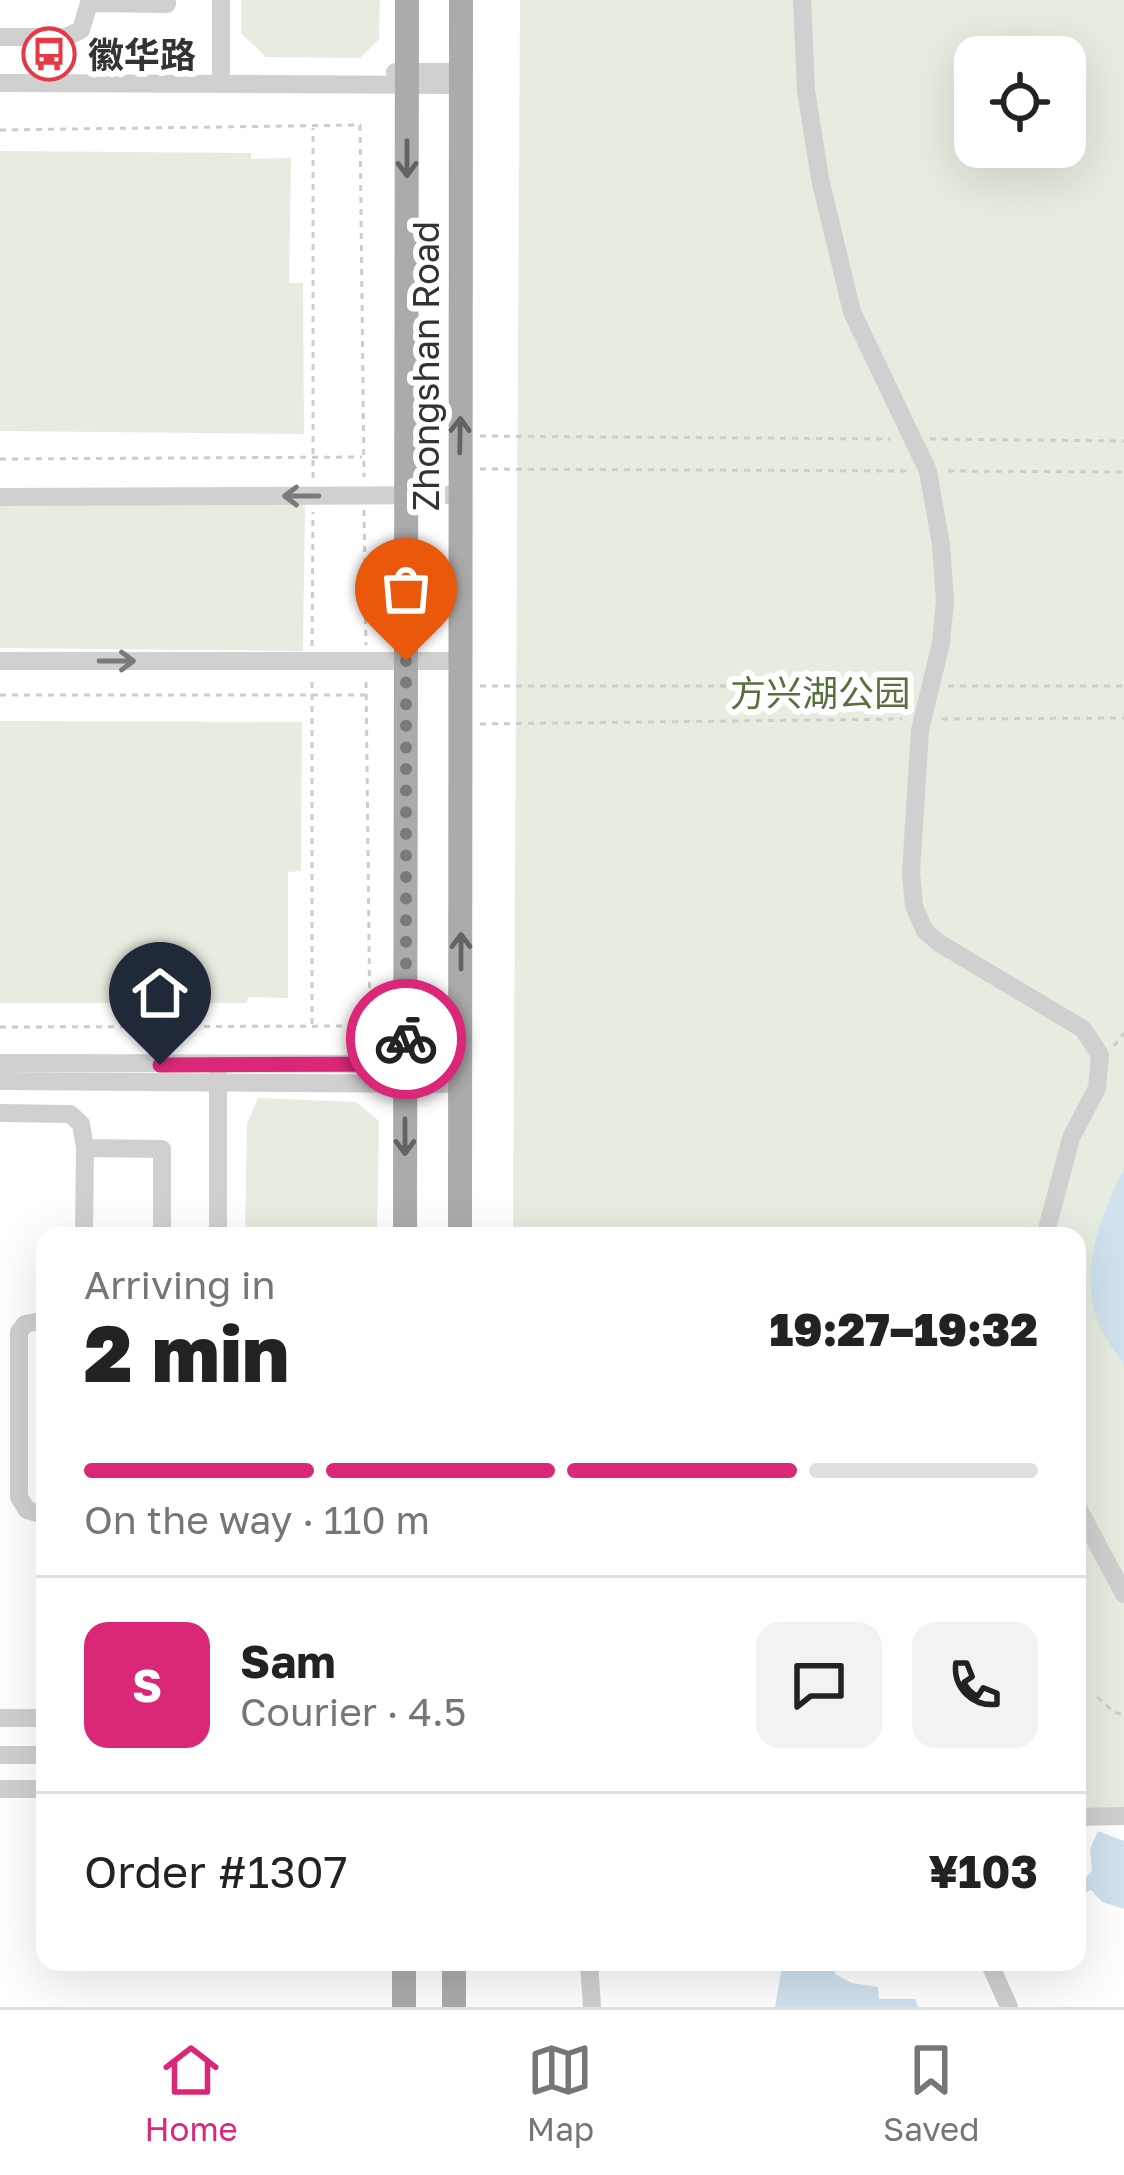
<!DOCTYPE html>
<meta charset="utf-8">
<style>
body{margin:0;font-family:"Golos Text","Noto Sans SC",sans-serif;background:#f2f2f2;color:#222;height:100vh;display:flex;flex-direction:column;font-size:45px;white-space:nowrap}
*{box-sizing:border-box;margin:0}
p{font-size:39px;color:#767676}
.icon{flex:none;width:66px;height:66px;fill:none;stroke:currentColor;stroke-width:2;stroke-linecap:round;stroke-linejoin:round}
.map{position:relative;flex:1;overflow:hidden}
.details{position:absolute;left:36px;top:1227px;width:1050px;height:744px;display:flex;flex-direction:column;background:#fff;border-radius:24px;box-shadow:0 12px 48px #0002}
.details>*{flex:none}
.controls{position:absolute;left:954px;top:36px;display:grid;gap:24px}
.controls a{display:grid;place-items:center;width:132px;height:132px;border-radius:24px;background:#fff;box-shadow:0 12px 48px #0002;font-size:60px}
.pin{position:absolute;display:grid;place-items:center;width:102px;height:102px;color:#fff;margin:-123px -51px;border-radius:50% 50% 50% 0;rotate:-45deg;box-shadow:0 0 12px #0007}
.pin .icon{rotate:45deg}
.courier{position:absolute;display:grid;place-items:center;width:120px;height:120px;margin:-60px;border:9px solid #db2777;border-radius:50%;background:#fff;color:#222;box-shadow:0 3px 15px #0007}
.summary em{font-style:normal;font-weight:800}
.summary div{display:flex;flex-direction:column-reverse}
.summary{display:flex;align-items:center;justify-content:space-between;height:204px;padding:0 48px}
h1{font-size:78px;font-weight:800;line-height:90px}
.bar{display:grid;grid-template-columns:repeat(4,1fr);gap:18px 12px;align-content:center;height:144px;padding:0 48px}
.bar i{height:15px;border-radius:9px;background:#e0e0e0}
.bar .current{background:#db2777}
.bar p{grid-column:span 4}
.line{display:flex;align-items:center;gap:30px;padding:0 48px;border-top:3px solid #e0e0e0}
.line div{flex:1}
.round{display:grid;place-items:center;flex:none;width:126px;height:126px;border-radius:24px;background:#f2f2f2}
.tab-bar{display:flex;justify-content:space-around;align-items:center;height:168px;border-top:3px solid #e0e0e0;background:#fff;font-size:33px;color:#767676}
.tab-bar a{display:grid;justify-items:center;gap:6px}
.tab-bar .current{color:#db2777}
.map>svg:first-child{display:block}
.green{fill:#e6ecdf;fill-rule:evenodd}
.water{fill:#cfe2ee}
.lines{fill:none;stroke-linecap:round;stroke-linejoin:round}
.path{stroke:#cdcdcd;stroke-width:3;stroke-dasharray:6 6;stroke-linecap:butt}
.minor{stroke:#d0d0d0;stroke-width:18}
.major{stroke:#ababab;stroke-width:24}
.oneway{stroke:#636363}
.oneway2{stroke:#7a7a7a}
.done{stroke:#7a7a7a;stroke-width:12;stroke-dasharray:0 21.6}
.route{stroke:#db2777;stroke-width:15}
.labels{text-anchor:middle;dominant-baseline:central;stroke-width:12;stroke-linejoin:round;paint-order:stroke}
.poi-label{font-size:36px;font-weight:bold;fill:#333;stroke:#fff;text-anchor:start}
.street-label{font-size:36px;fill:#333;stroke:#fff}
.park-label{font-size:36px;fill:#56703f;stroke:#fff}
</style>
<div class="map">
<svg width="1124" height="2007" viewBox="0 0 1124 2007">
<rect width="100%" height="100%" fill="#fff"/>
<g class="green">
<path d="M241 0H380L379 39 360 58 266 57 241 33Z"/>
<path d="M520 0H1124V1810H1077V1236H513ZM975 57H1065V147H975Z"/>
<path d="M0 151 251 153V159L291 158 289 283H303L304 434 0 431Z"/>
<path d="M0 503 305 504 303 651 0 648Z"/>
<path d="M0 721 302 722 301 871 288 872V998L248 997 247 1003H0Z"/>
<path d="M258 1098 356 1102 379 1121 377 1236H245L247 1124Z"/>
</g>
<g class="water">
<path d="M1124 1168V1365C1116 1352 1104 1338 1099 1324 1078 1271 1101 1215 1124 1168Z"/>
<path d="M1098 1831 1124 1841V1909L1102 1902 1091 1890 1080 1895 1083 1934 1077 1950V1879L1080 1884 1092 1871 1090 1849Z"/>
<path d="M783 1962H834L835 1974 852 1983 878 1987 879 1999H915L918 2007H775Z"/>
</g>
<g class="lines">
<g class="path">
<path d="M0 130 360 125 364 477"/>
<path d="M480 436 891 439"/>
<path d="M930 439 1124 441"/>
<path d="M0 459 362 457"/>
<path d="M480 469 908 471"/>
<path d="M948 471 1124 472"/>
<path d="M313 478V128"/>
<path d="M364 510 366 645"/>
<path d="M312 646 313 512"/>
<path d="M480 686H914"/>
<path d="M948 686H1124"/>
<path d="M0 695H365"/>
<path d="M942 719 1124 718"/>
<path d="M480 724 902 719"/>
<path d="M312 1024V680"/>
<path d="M0 1027 370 1026 366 678"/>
<path d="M1114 1046 1124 1033"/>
<path d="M1097 1697 1114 1712 1124 1715"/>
</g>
<g class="minor">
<path d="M802 0 806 90 820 179 852 312 928 471 941 545 945 600 941 643 920 730 911 873 914 906 925 931 939 943 1083 1029 1100 1055 1097 1088 1071 1138 1045 1236"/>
<path d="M0 37H66L81 30 89 3 167 4V0"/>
<path d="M395 72H462"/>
<path d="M0 83 462 85"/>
<path d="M221 84V0"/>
<path d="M0 497 460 495"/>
<path d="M0 661H460"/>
<path d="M0 1063 461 1064"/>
<path d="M0 1081 461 1084"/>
<path d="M0 1113 70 1114 81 1124 85 1148 162 1149V1236"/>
<path d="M84 1236 85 1147"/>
<path d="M218 1236V1073"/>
<path d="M45 1320 25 1324 19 1332V1497L27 1510 45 1515"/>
<path d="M1077 1506 1124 1594"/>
<path d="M0 1718H45"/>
<path d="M0 1755H45"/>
<path d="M0 1789H45"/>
<path d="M1077 1817 1124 1816"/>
<path d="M589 1962 592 2007"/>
<path d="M989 1962 1009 2007"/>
</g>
<g class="major">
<path d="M405 1236 407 0"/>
<path d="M460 1236 461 0"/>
<path d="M454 1962V2007"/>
<path d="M404 2007V1962"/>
</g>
</g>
<defs><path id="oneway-shaft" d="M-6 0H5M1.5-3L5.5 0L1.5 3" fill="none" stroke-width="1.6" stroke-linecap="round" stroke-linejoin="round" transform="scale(3)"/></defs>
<g class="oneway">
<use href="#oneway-shaft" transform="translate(407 159) rotate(90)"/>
<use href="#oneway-shaft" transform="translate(460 435) rotate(-89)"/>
<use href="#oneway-shaft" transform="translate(461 951) rotate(-90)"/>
<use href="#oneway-shaft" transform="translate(405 1137) rotate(90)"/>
</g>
<g class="oneway2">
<use href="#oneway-shaft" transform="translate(301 496) rotate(180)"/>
<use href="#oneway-shaft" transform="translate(117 661)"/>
</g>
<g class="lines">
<path class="done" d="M406 661V1039"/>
<path class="route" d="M160 1065 406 1064V1039"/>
</g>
<defs>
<g id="bus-ring" transform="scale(2.7)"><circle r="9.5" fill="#fff" stroke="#e63946" stroke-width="1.5"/><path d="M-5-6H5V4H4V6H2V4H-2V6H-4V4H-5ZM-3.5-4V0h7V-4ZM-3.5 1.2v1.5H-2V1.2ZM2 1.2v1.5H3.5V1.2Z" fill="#e63946"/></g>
</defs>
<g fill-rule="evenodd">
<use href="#bus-ring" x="49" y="54"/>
</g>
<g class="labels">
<g class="poi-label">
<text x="88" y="54">徽华路</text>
</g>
<g class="street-label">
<text transform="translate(425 366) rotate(-90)">Zhongshan Road</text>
</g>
<g class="park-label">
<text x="820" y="692">方兴湖公园</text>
</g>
</g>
</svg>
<div class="controls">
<a><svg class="icon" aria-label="locate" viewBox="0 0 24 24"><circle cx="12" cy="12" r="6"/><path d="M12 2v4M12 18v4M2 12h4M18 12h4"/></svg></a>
</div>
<div class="pin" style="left:406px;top:661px;background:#ea580c"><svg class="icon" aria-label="bag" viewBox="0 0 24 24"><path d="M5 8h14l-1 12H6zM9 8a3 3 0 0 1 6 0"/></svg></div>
<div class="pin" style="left:160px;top:1065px;background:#1f2937"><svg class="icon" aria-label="home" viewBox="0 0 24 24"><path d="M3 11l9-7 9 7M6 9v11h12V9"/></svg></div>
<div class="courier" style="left:406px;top:1039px"><svg class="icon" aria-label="bike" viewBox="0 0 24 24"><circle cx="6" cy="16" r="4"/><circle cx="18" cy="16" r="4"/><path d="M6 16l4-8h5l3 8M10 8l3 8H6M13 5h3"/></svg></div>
<section class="details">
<div class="summary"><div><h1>2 min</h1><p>Arriving in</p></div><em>19:27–19:32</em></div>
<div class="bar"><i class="current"></i><i class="current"></i><i class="current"></i><i></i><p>On the way · 110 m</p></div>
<div class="line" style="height:216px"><b class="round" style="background:#db2777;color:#fff">S</b><div><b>Sam</b><p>Courier · 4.5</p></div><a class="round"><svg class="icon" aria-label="chat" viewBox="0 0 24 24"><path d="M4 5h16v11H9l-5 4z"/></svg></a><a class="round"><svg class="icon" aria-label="phone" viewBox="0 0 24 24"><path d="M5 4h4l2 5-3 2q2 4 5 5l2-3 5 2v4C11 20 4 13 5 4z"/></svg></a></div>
<div class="line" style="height:156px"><div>Order #1307</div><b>¥103</b></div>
</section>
</div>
<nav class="tab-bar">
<a class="current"><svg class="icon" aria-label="home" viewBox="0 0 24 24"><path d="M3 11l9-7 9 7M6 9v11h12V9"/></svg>Home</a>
<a><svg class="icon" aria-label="map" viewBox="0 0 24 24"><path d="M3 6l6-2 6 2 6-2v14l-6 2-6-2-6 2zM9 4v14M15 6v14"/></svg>Map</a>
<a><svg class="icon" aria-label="saved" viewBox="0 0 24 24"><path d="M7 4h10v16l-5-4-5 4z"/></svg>Saved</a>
</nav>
